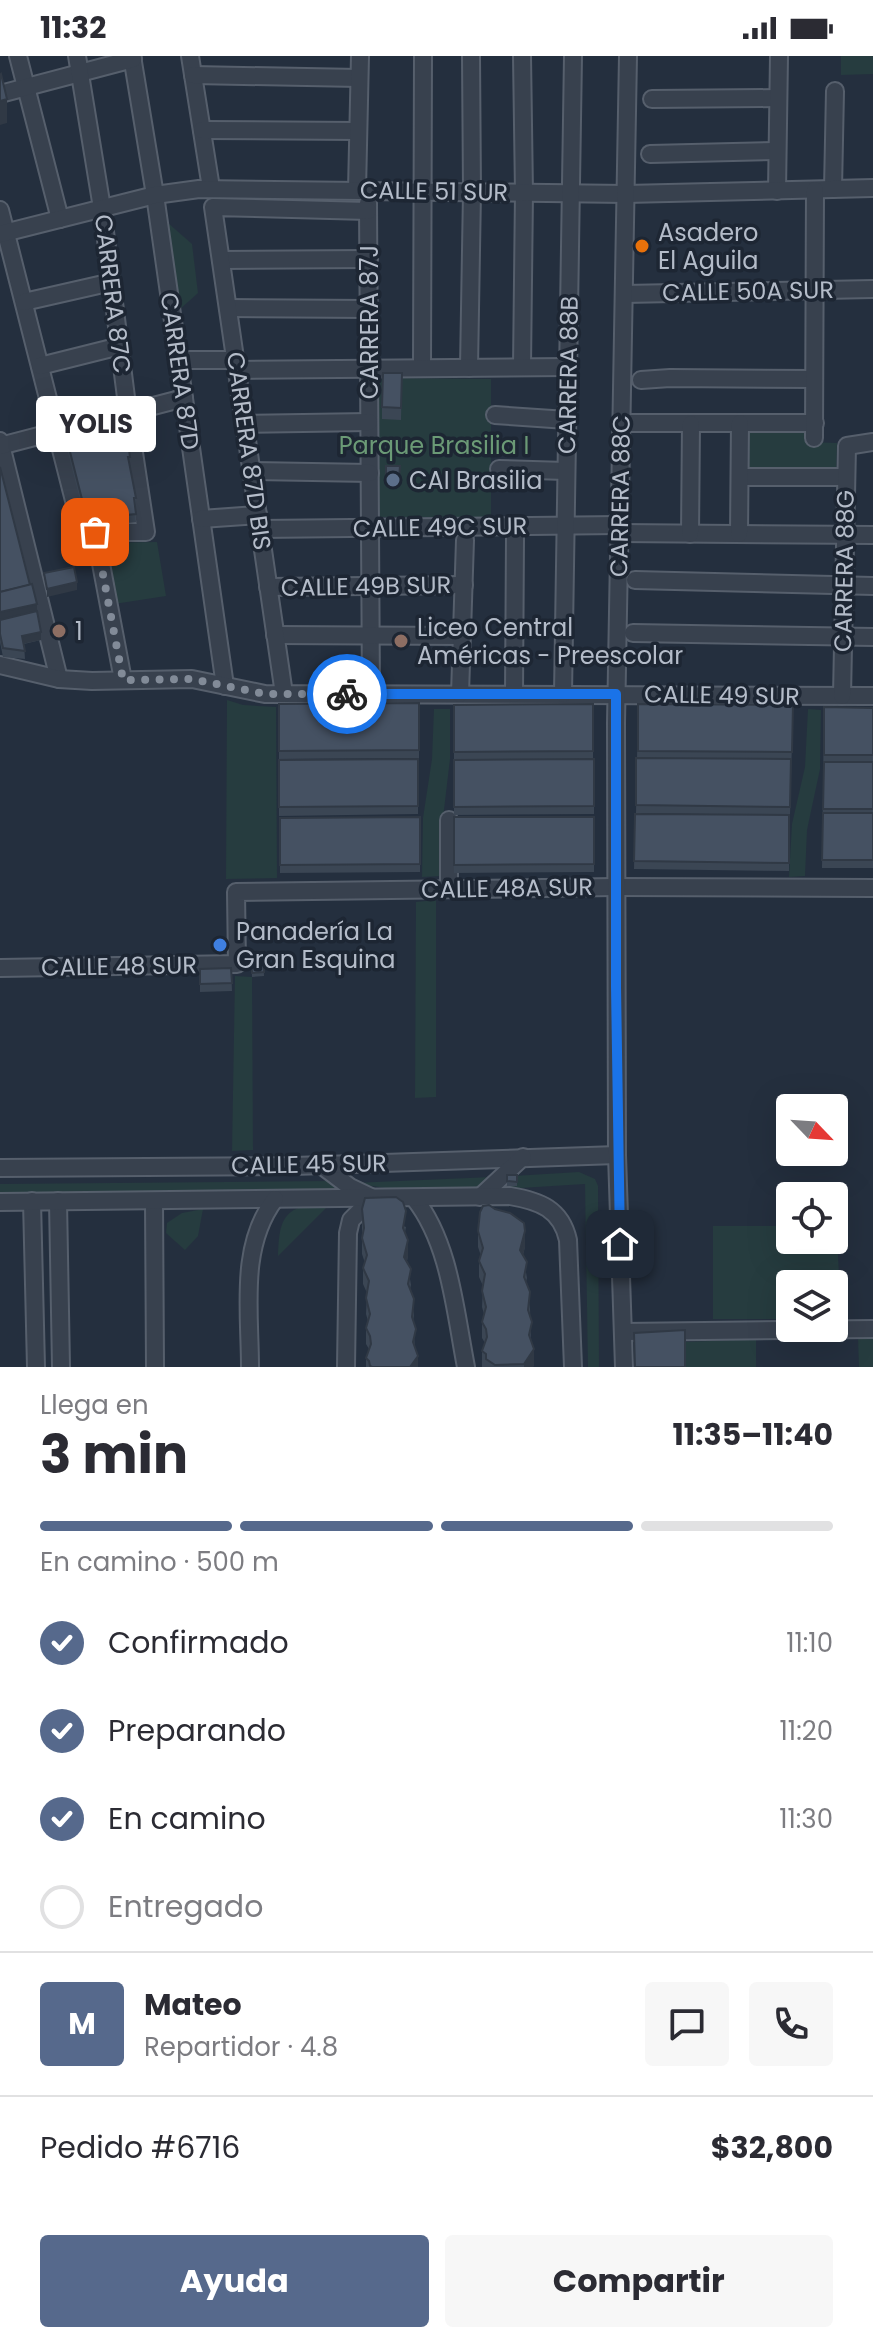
<!DOCTYPE html>
<html lang="es">
<meta charset="utf-8">
<style>
body{margin:0;font-family:Poppins,sans-serif;background:#f7f7f7;color:#2b2b33;height:100vh;display:flex;flex-direction:column;font-size:30px;white-space:nowrap}
*{box-sizing:border-box;margin:0}
p{font-size:26px;color:#7c7c81}
.icon{flex:none;width:44px;height:44px;fill:none;stroke:currentColor;stroke-width:2;stroke-linecap:round;stroke-linejoin:round}
.map{position:relative;height:1311px;overflow:hidden}
.panel{display:flex;flex-direction:column;background:#fff;flex:1}
.panel>*{flex:none}
.needle{width:52px;rotate:115deg}
.controls{position:absolute;left:776px;top:1038px;display:grid;gap:16px}
.controls a{display:grid;place-items:center;width:72px;height:72px;border-radius:8px;background:#fff;box-shadow:0 8px 32px #0002;font-size:40px}
.pin{position:absolute;display:grid;place-items:center;width:68px;height:68px;color:#fff;margin:-34px;border-radius:16px;box-shadow:0 4px 12px #0006}
.courier{position:absolute;display:grid;place-items:center;width:80px;height:80px;margin:-40px;border:6px solid #1a73e8;border-radius:50%;background:#fff;color:#222;box-shadow:0 2px 10px #0007}
.bubble{position:absolute;height:56px;border-radius:8px;background:#fff;box-shadow:0 8px 32px #0002;font-size:26px;font-weight:700;line-height:56px;text-align:center}
.headline em{font-style:normal;font-weight:700}
.headline div{display:flex;flex-direction:column-reverse}
.headline{display:flex;align-items:center;justify-content:space-between;height:136px;padding:0 40px}
h1{font-size:52px;font-weight:700;line-height:60px}
.bar{display:grid;grid-template-columns:repeat(4,1fr);gap:12px 8px;align-content:center;height:96px;padding:0 40px}
.bar i{height:10px;border-radius:6px;background:#e1e1e2}
.bar .active{background:#56698c}
.bar p{grid-column:span 4}
.line{display:flex;align-items:center;gap:20px;padding:0 40px;border-top:2px solid #e1e1e2}
.line div{flex:1}
.round{display:grid;place-items:center;flex:none;width:84px;height:84px;border-radius:8px;background:#f7f7f7}
ol{padding:0 40px;list-style:none}
li{display:flex;align-items:center;gap:24px;height:88px}
li p{margin-inline-start:auto}
li .icon{padding:8px;border-radius:50%;background:#56698c;color:#fff;stroke-width:4}
li:last-child{color:#7c7c81}
li i{width:44px;height:44px;border:4px solid #e1e1e2;border-radius:50%}
.primary-button{display:flex;gap:16px;margin-top:auto;padding:16px 40px}
.primary-button a{flex:1;height:92px;border-radius:8px;background:#56698c;color:#fff;font-size:32px;font-weight:700;line-height:92px;text-align:center}
.primary-button a+a{background:#f7f7f7;color:#2b2b33}
.status{display:flex;justify-content:space-between;align-items:center;height:56px;padding:0 40px;background:#fff;direction:ltr}
.status svg{height:22px;fill:currentColor}
.map>svg:first-child{display:block}
.green{fill:#263c3f}
.lines{fill:none;stroke-linecap:round;stroke-linejoin:round}
.minor-casing{stroke:#565f6c;stroke-width:20}
.minor{stroke:#38414e;stroke-width:16}
.wall{fill:#3b4654}
.shaded-wall{fill:#303945}
.building{fill:#455162;stroke:#303945;stroke-width:2}
.done{stroke:#828b98;stroke-width:8;stroke-dasharray:0 14.4}
.route{stroke:#1a73e8;stroke-width:10}
.food-dot{fill:#e8710a;stroke:#1d2633;stroke-width:3}
.service-dot{fill:#5c6f8a;stroke:#1d2633;stroke-width:3}
.education-dot{fill:#8d6e63;stroke:#1d2633;stroke-width:3}
.shop-dot{fill:#3f7fe0;stroke:#1d2633;stroke-width:3}
.labels{text-anchor:middle;dominant-baseline:central;stroke-width:7;stroke-linejoin:round;paint-order:stroke}
.street-label{font-size:24px;fill:#b4bcc9;stroke:#1d2633}
.poi-label{font-size:24px;fill:#b4bcc9;stroke:#1d2633;text-anchor:start}
.park-label{font-size:24px;fill:#6b9a76;stroke:#1d2633}
</style>
<div class="status"><b>11:32</b><svg viewBox="0 0 49 12"><path d="M0 12V9h3v3zM5 12V6h3v6zM10 12V3h3v9zM15 12V0h3v12zM26 1h20v11H26zM47 4h2v5h-2z"/></svg></div>
<div class="map">
<svg width="873" height="1311" viewBox="0 0 873 1311">
<rect width="100%" height="100%" fill="#242f3e"/>
<g class="green">
<path d="M841 0H873V18L841 19Z"/>
<path d="M168 167 192 188 198 237 179 254Z"/>
<path d="M378 322 491 323V461H377Z"/>
<path d="M746 373 809 374V386L837 387 836 417 745 416Z"/>
<path d="M157 486 166 540 114 548 102 487Z"/>
<path d="M227 644 243 649 276 651 277 822 226 823Z"/>
<path d="M434 653H450V703L443 762 442 820 422 821 423 762 432 703Z"/>
<path d="M808 653 821 654 820 713 807 774 805 820 789 821 792 768 805 711Z"/>
<path d="M436 844V1041L415 1042 416 846Z"/>
<path d="M235 920 252 921 253 1094 232 1095Z"/>
<path d="M579 1116 595 1123 598 1130 599 1311H588L585 1128 506 1133 507 1130 517 1129 513 1120Z"/>
<path d="M492 1121 478 1134 411 1136 353 1127Z"/>
<path d="M331 1125 342 1130H334V1134L0 1138V1128Z"/>
<path d="M305 1150H328L278 1200C279 1177 279 1155 305 1150Z"/>
<path d="M203 1153 198 1180 185 1194 166 1177 167 1167 182 1157Z"/>
<path d="M789 1155 790 1184H834V1156H836L841 1263H834V1228H790V1263H713V1170H788Z"/>
<path d="M858 1282 873 1283V1311H859Z"/>
<path d="M756 1283V1311H634L685 1286Z"/>
</g>
<g class="lines">
<g class="minor-casing">
<g id="minor">
<path d="M18 0 60 163"/>
<path d="M132 0 155 139 225 630"/>
<path d="M190 0 211 132"/>
<path d="M522 0 524 137 522 311"/>
<path d="M193 19 359 22"/>
<path d="M0 38 133 3"/>
<path d="M652 43 778 42"/>
<path d="M202 74 358 75"/>
<path d="M650 98 777 95"/>
<path d="M833 133 835 35"/>
<path d="M357 134 360 0"/>
<path d="M777 135 779 0"/>
<path d="M368 147 371 638"/>
<path d="M0 154 82 476H146L128 357 102 152 77 0"/>
<path d="M0 178 155 139 199 133 626 138 873 132"/>
<path d="M221 204 369 203"/>
<path d="M624 238 873 233"/>
<path d="M24 246 112 226"/>
<path d="M228 252 369 253"/>
<path d="M178 304H236"/>
<path d="M40 310 120 290"/>
<path d="M422 312 423 0"/>
<path d="M469 312 472 136 471 0"/>
<path d="M237 314 568 311"/>
<path d="M641 324 670 322 814 323"/>
<path d="M495 359 567 364"/>
<path d="M621 367H815"/>
<path d="M245 368 369 366"/>
<path d="M814 382 815 134"/>
<path d="M0 385 59 623"/>
<path d="M0 390 184 342"/>
<path d="M499 413 566 415"/>
<path d="M252 415 370 417"/>
<path d="M740 421H846"/>
<path d="M201 463 258 459"/>
<path d="M260 473 619 469"/>
<path d="M95 476 123 624"/>
<path d="M619 477 873 479"/>
<path d="M690 478 691 368"/>
<path d="M739 478 740 367"/>
<path d="M635 524 873 530"/>
<path d="M268 531 464 529"/>
<path d="M633 577 873 581"/>
<path d="M275 579 462 580"/>
<path d="M0 609 59 623 92 625 192 623 265 638 873 640"/>
<path d="M284 638 213 151 368 155"/>
<path d="M460 638 465 484"/>
<path d="M514 638 515 481"/>
<path d="M563 638 573 0"/>
<path d="M842 640 847 390 873 386"/>
<path d="M449 833V764"/>
<path d="M0 912 237 908 236 836 615 831 873 832"/>
<path d="M321 1109 350 1131 373 1142 351 1164 348 1177 346 1311"/>
<path d="M0 1112 294 1110 617 1099"/>
<path d="M480 1141 523 1101"/>
<path d="M414 1142C450 1187 455 1255 466 1311"/>
<path d="M32 1145 36 1311"/>
<path d="M58 1145 61 1311"/>
<path d="M154 1145 155 1311"/>
<path d="M0 1146 510 1140C540 1145 561 1153 568 1184L573 1311"/>
<path d="M623 1276 873 1273"/>
<path d="M250 1311C250 1254 239 1191 275 1143"/>
<path d="M624 1311 617 1099 616 667 628 0"/>
</g>
</g>
<use href="#minor" class="minor"/>
</g>
<g class="wall">
<path d="M402 317 401 364 382 363V351Z"/>
<path d="M65 376 130 401 129 409 136 442V450H135L136 466 87 471 65 385Z"/>
<path d="M386 410H400L399 431H386Z"/>
<path d="M0 411 37 555 41 584 24 588 25 603 3 601 0 586Z"/>
<path d="M419 647V702L279 703V648Z"/>
<path d="M593 648V703L454 704V649Z"/>
<path d="M638 648 793 649 790 759 636 757Z"/>
<path d="M824 651 873 652V812H822Z"/>
<path d="M418 703V758L279 760V704Z"/>
<path d="M594 703V758L454 759V704Z"/>
<path d="M635 758 789 759V815L634 813Z"/>
<path d="M420 761V816L280 817V762Z"/>
<path d="M454 761H594V816L454 817Z"/>
<path d="M263 895 264 920 252 921 251 896Z"/>
<path d="M231 912 232 935 200 936V913Z"/>
<rect x="507" y="1119" width="10" height="11"/>
<path d="M362 1153 406 1171 405 1176 408 1200 407 1205 411 1229 410 1233 414 1259 413 1266 415 1292 418 1311H366V1302L369 1293 366 1288V1272L368 1265 366 1258 367 1237 363 1228V1212L365 1207 362 1198Z"/>
<path d="M478 1175 525 1191 523 1199 527 1222 526 1226 530 1252 531 1285 534 1309 533 1311H482V1295L485 1287 482 1282V1266L484 1258 482 1251 483 1230 479 1221V1205L481 1200 478 1191Z"/>
</g>
<g class="shaded-wall">
<path d="M7 43V67L0 69V45Z"/>
<path d="M77 526V534L47 541V533Z"/>
<path d="M37 548V563L0 572V556Z"/>
<path d="M41 576V584L22 588V580Z"/>
<path d="M525 1175V1191L520 1210V1194Z"/>
<path d="M408 1184V1200L404 1217V1201Z"/>
<path d="M534 1293V1309L533 1311H524V1308Z"/>
<path d="M418 1300V1311H410Z"/>
</g>
<g class="building">
<path d="M1 18 7 43 0 45V19Z"/>
<path d="M383 317H402L401 352 382 351Z"/>
<path d="M125 362 130 401H128L136 442H134L136 458 87 463 65 376Z"/>
<path d="M386 410H400L399 423H386Z"/>
<path d="M0 411 30 529 0 536Z"/>
<path d="M74 511 77 526 47 533 44 517Z"/>
<path d="M32 528 37 548 0 556V536Z"/>
<path d="M37 555 41 576 22 580 25 595 3 592 0 578V564Z"/>
<path d="M419 647V694L279 695V648Z"/>
<path d="M593 648V695L454 696V649Z"/>
<path d="M638 648 793 649 792 696 638 695Z"/>
<path d="M824 651 873 652V699H824Z"/>
<path d="M636 702 791 703 790 751 636 749Z"/>
<path d="M418 703V750L279 751V704Z"/>
<path d="M594 703V750L454 751V704Z"/>
<path d="M824 706H873V753H823Z"/>
<path d="M823 757H873V804H822Z"/>
<path d="M635 758 789 759V807L634 805Z"/>
<path d="M420 761V808L280 809V762Z"/>
<path d="M454 761H594V808L454 809Z"/>
<path d="M263 895 264 916 252 917 251 896Z"/>
<path d="M231 912 232 927 200 928V913Z"/>
<path d="M507 1119H517V1126L507 1125Z"/>
<path d="M396 1141 403 1146 406 1155 403 1172 408 1184 404 1201 411 1213 408 1228 414 1243 412 1261 416 1273 413 1286 418 1300 410 1311H372L370 1310 369 1305 366 1302 371 1288 370 1280 366 1272 370 1258 366 1242 369 1225 363 1212 367 1199 362 1182 364 1172 362 1153 365 1142Z"/>
<path d="M489 1149 495 1153 510 1157 524 1167 525 1175 520 1194 527 1206 524 1221 530 1236 528 1254 532 1266 529 1279 534 1293 524 1308 495 1309 486 1303V1298L482 1295 487 1281 486 1273 482 1266 486 1251 482 1235 485 1218 479 1205 483 1192 478 1175 480 1156 483 1150Z"/>
<path d="M685 1274V1311H635L634 1277Z"/>
</g>
<g class="lines">
<path class="done" d="M95 476 123 624 192 623 265 638H347"/>
<path class="route" d="M347 638H616V931L620 1188"/>
</g>
<circle class="food-dot" cx="642" cy="190" r="8"/>
<circle class="service-dot" cx="393" cy="424" r="8"/>
<g class="education-dot">
<circle cx="59" cy="575" r="8"/>
<circle cx="401" cy="585" r="8"/>
</g>
<circle class="shop-dot" cx="220" cy="889" r="8"/>
<g class="labels">
<g class="street-label">
<text transform="translate(434 135) rotate(1)">CALLE 51 SUR</text>
<text transform="translate(748 235) rotate(-1)">CALLE 50A SUR</text>
<text transform="translate(113 238) rotate(83)">CARRERA 87C</text>
<text transform="translate(369 266) rotate(-90)">CARRERA 87J</text>
<text transform="translate(180 315) rotate(82)">CARRERA 87D</text>
<text transform="translate(568 319) rotate(-89)">CARRERA 88B</text>
<text transform="translate(249 395) rotate(82)">CARRERA 87D BIS</text>
<text transform="translate(620 440) rotate(-89)">CARRERA 88C</text>
<text transform="translate(440 471) rotate(-1)">CALLE 49C SUR</text>
<text transform="translate(844 515) rotate(-89)">CARRERA 88G</text>
<text transform="translate(366 530) rotate(-1)">CALLE 49B SUR</text>
<text transform="translate(722 639) rotate(1)">CALLE 49 SUR</text>
<text transform="translate(507 832) rotate(-1)">CALLE 48A SUR</text>
<text transform="translate(119 910) rotate(-1)">CALLE 48 SUR</text>
<text transform="translate(309 1108) rotate(-1)">CALLE 45 SUR</text>
</g>
<g class="poi-label">
<text x="658" y="176">Asadero<tspan x="658" dy="28">El Aguila</tspan></text>
<text x="409" y="424">CAI Brasilia</text>
<text x="417" y="571">Liceo Central<tspan x="417" dy="28">Américas - Preescolar</tspan></text>
<text x="75" y="575">1</text>
<text x="236" y="875">Panadería La<tspan x="236" dy="28">Gran Esquina</tspan></text>
</g>
<g class="park-label">
<text x="434" y="389">Parque Brasilia I</text>
</g>
</g>
</svg>
<div class="controls">
<a><svg class="needle" viewBox="-14 -14 28 28"><path d="M0-13l5 13h-10z" fill="#e53935"/><path d="M0 13l5-13h-10z" fill="#7c7c81"/></svg></a>
<a><svg class="icon" aria-label="locate" viewBox="0 0 24 24"><circle cx="12" cy="12" r="6"/><path d="M12 2v4M12 18v4M2 12h4M18 12h4"/></svg></a>
<a><svg class="icon" aria-label="layers" viewBox="0 0 24 24"><path d="M12 4l9 5-9 5-9-5zM3 14l9 5 9-5"/></svg></a>
</div>
<div class="pin" style="left:95px;top:476px;background:#ea580c"><svg class="icon" aria-label="bag" viewBox="0 0 24 24"><path d="M5 8h14l-1 12H6zM9 8a3 3 0 0 1 6 0"/></svg></div>
<div class="pin" style="left:620px;top:1188px;background:#1f2937"><svg class="icon" aria-label="home" viewBox="0 0 24 24"><path d="M3 11l9-7 9 7M6 9v11h12V9"/></svg></div>
<div class="courier" style="left:347px;top:638px"><svg class="icon" aria-label="bike" viewBox="0 0 24 24"><circle cx="6" cy="16" r="4"/><circle cx="18" cy="16" r="4"/><path d="M6 16l4-8h5l3 8M10 8l3 8H6M13 5h3"/></svg></div>
<div class="bubble" style="left:36px;top:340px;width:120px">YOLIS</div>
</div>
<section class="panel">
<div class="headline"><div><h1>3 min</h1><p>Llega en</p></div><em>11:35–11:40</em></div>
<div class="bar"><i class="active"></i><i class="active"></i><i class="active"></i><i></i><p>En camino · 500 m</p></div>
<ol>
<li><svg class="icon" aria-label="check" viewBox="0 0 24 24"><path d="M5 12l5 5 9-10"/></svg>Confirmado<p>11:10</p></li>
<li><svg class="icon" aria-label="check" viewBox="0 0 24 24"><path d="M5 12l5 5 9-10"/></svg>Preparando<p>11:20</p></li>
<li><svg class="icon" aria-label="check" viewBox="0 0 24 24"><path d="M5 12l5 5 9-10"/></svg>En camino<p>11:30</p></li>
<li><i></i>Entregado</li>
</ol>
<div class="line" style="height:144px"><b class="round" style="background:#56698c;color:#fff">M</b><div><b>Mateo</b><p>Repartidor · 4.8</p></div><a class="round"><svg class="icon" aria-label="chat" viewBox="0 0 24 24"><path d="M4 5h16v11H9l-5 4z"/></svg></a><a class="round"><svg class="icon" aria-label="phone" viewBox="0 0 24 24"><path d="M5 4h4l2 5-3 2q2 4 5 5l2-3 5 2v4C11 20 4 13 5 4z"/></svg></a></div>
<div class="line" style="height:104px"><div>Pedido #6716</div><b>$32,800</b></div>
<div class="primary-button"><a>Ayuda</a><a>Compartir</a></div>
</section>
